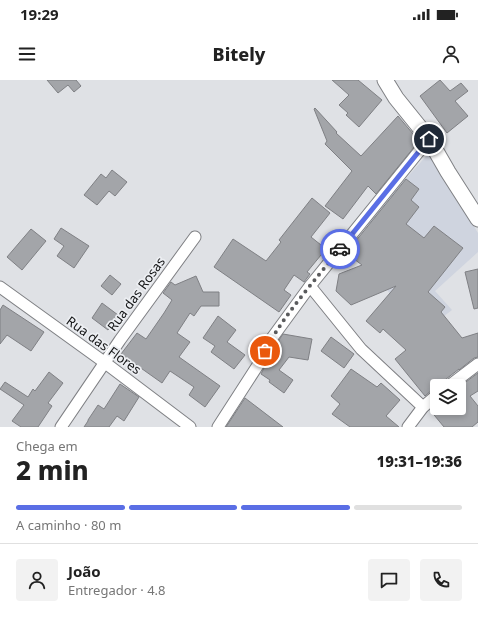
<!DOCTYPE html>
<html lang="pt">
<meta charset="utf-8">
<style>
body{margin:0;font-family:"Noto Sans",sans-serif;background:#f2f2f2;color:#222;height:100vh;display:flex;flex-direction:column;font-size:15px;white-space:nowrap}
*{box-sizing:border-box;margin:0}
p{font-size:13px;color:#767676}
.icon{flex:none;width:22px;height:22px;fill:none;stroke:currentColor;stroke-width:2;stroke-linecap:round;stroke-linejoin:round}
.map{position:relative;height:347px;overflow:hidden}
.drawer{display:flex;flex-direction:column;background:#fff;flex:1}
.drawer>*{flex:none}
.controls{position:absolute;left:430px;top:299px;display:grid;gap:8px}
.controls a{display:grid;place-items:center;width:36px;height:36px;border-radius:4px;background:#fff;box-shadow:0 2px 6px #0003;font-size:20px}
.pin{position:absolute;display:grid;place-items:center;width:34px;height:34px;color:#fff;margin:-17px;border:2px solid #fff;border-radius:50%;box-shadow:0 1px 4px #0007}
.courier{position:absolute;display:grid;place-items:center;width:40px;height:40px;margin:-20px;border:3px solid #5a6ee5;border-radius:50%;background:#fff;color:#222;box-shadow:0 1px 5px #0007}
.overview em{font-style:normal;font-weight:800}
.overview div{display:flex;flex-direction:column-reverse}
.overview{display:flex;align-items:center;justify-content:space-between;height:68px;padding:0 16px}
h1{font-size:26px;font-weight:800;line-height:30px}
.bar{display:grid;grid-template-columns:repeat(4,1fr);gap:6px 4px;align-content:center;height:48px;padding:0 16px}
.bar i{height:5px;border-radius:3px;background:#e0e0e0}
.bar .selected{background:#5a6ee5}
.bar p{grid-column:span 4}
.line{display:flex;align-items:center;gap:10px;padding:0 16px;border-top:1px solid #e0e0e0}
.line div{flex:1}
.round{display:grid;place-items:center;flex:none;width:42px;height:42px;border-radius:4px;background:#f2f2f2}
.status{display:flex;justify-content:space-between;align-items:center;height:28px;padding:0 20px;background:#fff;direction:ltr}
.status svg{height:11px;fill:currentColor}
header{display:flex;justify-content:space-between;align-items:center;height:52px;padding:0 16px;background:#fff;font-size:18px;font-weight:800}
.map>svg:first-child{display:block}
.built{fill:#cfd4df}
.building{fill:#a3a5a9;stroke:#7f8084}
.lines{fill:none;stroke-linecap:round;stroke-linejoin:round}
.minor-casing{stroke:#7f8084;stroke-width:13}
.secondary-casing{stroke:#7f8084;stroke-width:17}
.minor{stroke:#fff;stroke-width:11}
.secondary{stroke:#fff;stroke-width:15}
.done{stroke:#5a5b5d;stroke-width:4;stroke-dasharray:0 7.2}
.route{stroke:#5a6ee5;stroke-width:5}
.labels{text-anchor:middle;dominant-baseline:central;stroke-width:3.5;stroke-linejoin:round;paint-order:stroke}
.street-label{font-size:13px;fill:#121314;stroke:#eceef2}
</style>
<div class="status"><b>19:29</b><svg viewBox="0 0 49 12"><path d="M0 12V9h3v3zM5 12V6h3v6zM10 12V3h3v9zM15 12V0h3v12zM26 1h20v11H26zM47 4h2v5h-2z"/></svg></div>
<header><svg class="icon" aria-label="menu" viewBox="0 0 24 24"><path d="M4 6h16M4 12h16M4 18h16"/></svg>Bitely<svg class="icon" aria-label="person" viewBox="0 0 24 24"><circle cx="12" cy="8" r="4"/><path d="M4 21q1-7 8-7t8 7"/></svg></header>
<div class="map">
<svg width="478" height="347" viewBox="0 0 478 347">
<rect width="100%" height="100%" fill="#dfe1e5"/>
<path class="built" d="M429 73 478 153V172L435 211 452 230 426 250 385 208 410 179 366 143Z"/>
<g class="building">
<path d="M47 0H76L81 6 74 12 68 5 58 13Z"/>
<path d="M332 0H358L382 20 359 47 346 35 348 33 339 25 349 15Z"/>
<path d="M440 0 450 11 461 3 468 11 455 21 468 36 447 53 420 16Z"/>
<path d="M315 28 337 52 336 53 361 76 398 36 419 61 376 114 368 106 343 139 325 126 352 91 325 64 327 61 314 29Z"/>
<path d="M112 90 127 102 115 116 109 111 97 125 84 115 101 94 106 98Z"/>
<path d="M406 99 419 109 411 120 419 127 406 144 424 158 434 146 463 168 428 212 445 227 441 232 462 258 478 253V277L474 278 459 290V289L437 306V308L433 309 425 316 395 279 406 270 383 249 380 253 366 241 396 206 351 225 336 211 339 194 362 185 346 173Z"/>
<path d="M312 118 330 133 311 157 326 169 307 192 310 194 304 202 294 195 284 210 291 215 279 232 214 187 233 159 266 181 281 162 279 160Z"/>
<path d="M61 148 89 166 74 188 57 176 64 166 54 159Z"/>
<path d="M31 149 46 161 22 190 7 177Z"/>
<path d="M478 189V228L474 229 465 192Z"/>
<path d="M110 195 121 204 112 215 101 206Z"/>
<path d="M196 196 203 212H219V226H201L194 236 190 233 177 253 190 262 179 277 220 306 205 327 189 315 194 307 170 291 162 303 121 274 137 253 146 259 164 233 172 220 163 213 171 202 175 205Z"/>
<path d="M102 223 118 235 108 250 92 238Z"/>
<path d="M3 225 44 252 31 271 7 255 0 264V230Z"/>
<path d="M218 236 236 250 227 262 245 275 234 289 211 272 215 266 203 258Z"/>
<path d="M283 254 312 259 308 280 289 277 279 290 293 300 284 313 269 302 270 300 261 294 269 278 276 283 279 260Z"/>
<path d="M331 257 354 274 344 288 321 271Z"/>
<path d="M351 289 377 307 381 303 400 320 386 336 399 347H350L332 334 340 324 331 316Z"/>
<path d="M49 292 63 303 48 323 52 326 38 347H21L12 341 24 325 0 309 5 302 28 317 33 309 35 311Z"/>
<path d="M478 293V311L470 316 478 326V342L472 347H444L430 330 435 328 434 327 437 324V328H459V307Z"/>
<path d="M120 304 139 317 124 341 117 336 109 347H84L88 341V340L98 325 104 329Z"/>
<path d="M245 318 283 347H226Z"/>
</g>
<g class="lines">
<g class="minor-casing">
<g id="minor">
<path d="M310 206 361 269 423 327"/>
<path d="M0 207 104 282 190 347"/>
<path d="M449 306 478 284"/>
<path d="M61 347 120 260 195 157"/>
<path d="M218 347 258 285 272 258 310 206 429 59"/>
<path d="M408 347 423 327 437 315"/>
</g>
</g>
<g class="secondary-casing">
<path id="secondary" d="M385 0 396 18 429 59 448 92 478 139"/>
</g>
<use href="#minor" class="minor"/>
<use href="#secondary" class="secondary"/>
</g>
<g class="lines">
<path class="done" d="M265 271C283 236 315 200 340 169"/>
<path class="route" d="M340 169 429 59"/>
</g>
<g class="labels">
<g class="street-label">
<text transform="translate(136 214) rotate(-54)">Rua das Rosas</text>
<text transform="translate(104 265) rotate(36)">Rua das Flores</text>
</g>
</g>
</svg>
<div class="controls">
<a><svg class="icon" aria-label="layers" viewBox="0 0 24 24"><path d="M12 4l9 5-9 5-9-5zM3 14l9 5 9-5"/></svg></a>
</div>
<div class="pin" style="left:265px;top:271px;background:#ea580c"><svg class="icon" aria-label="bag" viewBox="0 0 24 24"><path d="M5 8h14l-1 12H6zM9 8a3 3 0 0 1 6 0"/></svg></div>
<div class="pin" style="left:429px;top:59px;background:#1f2937"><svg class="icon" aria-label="home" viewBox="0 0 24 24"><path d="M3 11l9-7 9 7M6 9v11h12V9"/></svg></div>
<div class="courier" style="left:340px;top:169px"><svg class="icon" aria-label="car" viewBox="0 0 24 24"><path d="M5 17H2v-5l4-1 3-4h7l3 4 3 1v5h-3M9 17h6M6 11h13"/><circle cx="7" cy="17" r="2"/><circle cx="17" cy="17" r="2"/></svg></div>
</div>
<section class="drawer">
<div class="overview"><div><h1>2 min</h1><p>Chega em</p></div><em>19:31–19:36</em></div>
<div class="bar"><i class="selected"></i><i class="selected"></i><i class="selected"></i><i></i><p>A caminho · 80 m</p></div>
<div class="line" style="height:72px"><a class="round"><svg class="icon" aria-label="person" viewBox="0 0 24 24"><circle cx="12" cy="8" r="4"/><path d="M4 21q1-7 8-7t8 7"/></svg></a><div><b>João</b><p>Entregador · 4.8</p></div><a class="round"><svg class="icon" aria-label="chat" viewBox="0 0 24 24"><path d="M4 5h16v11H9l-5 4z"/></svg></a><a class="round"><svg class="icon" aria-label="phone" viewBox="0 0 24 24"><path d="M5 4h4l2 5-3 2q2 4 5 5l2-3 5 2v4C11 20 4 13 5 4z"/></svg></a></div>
</section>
